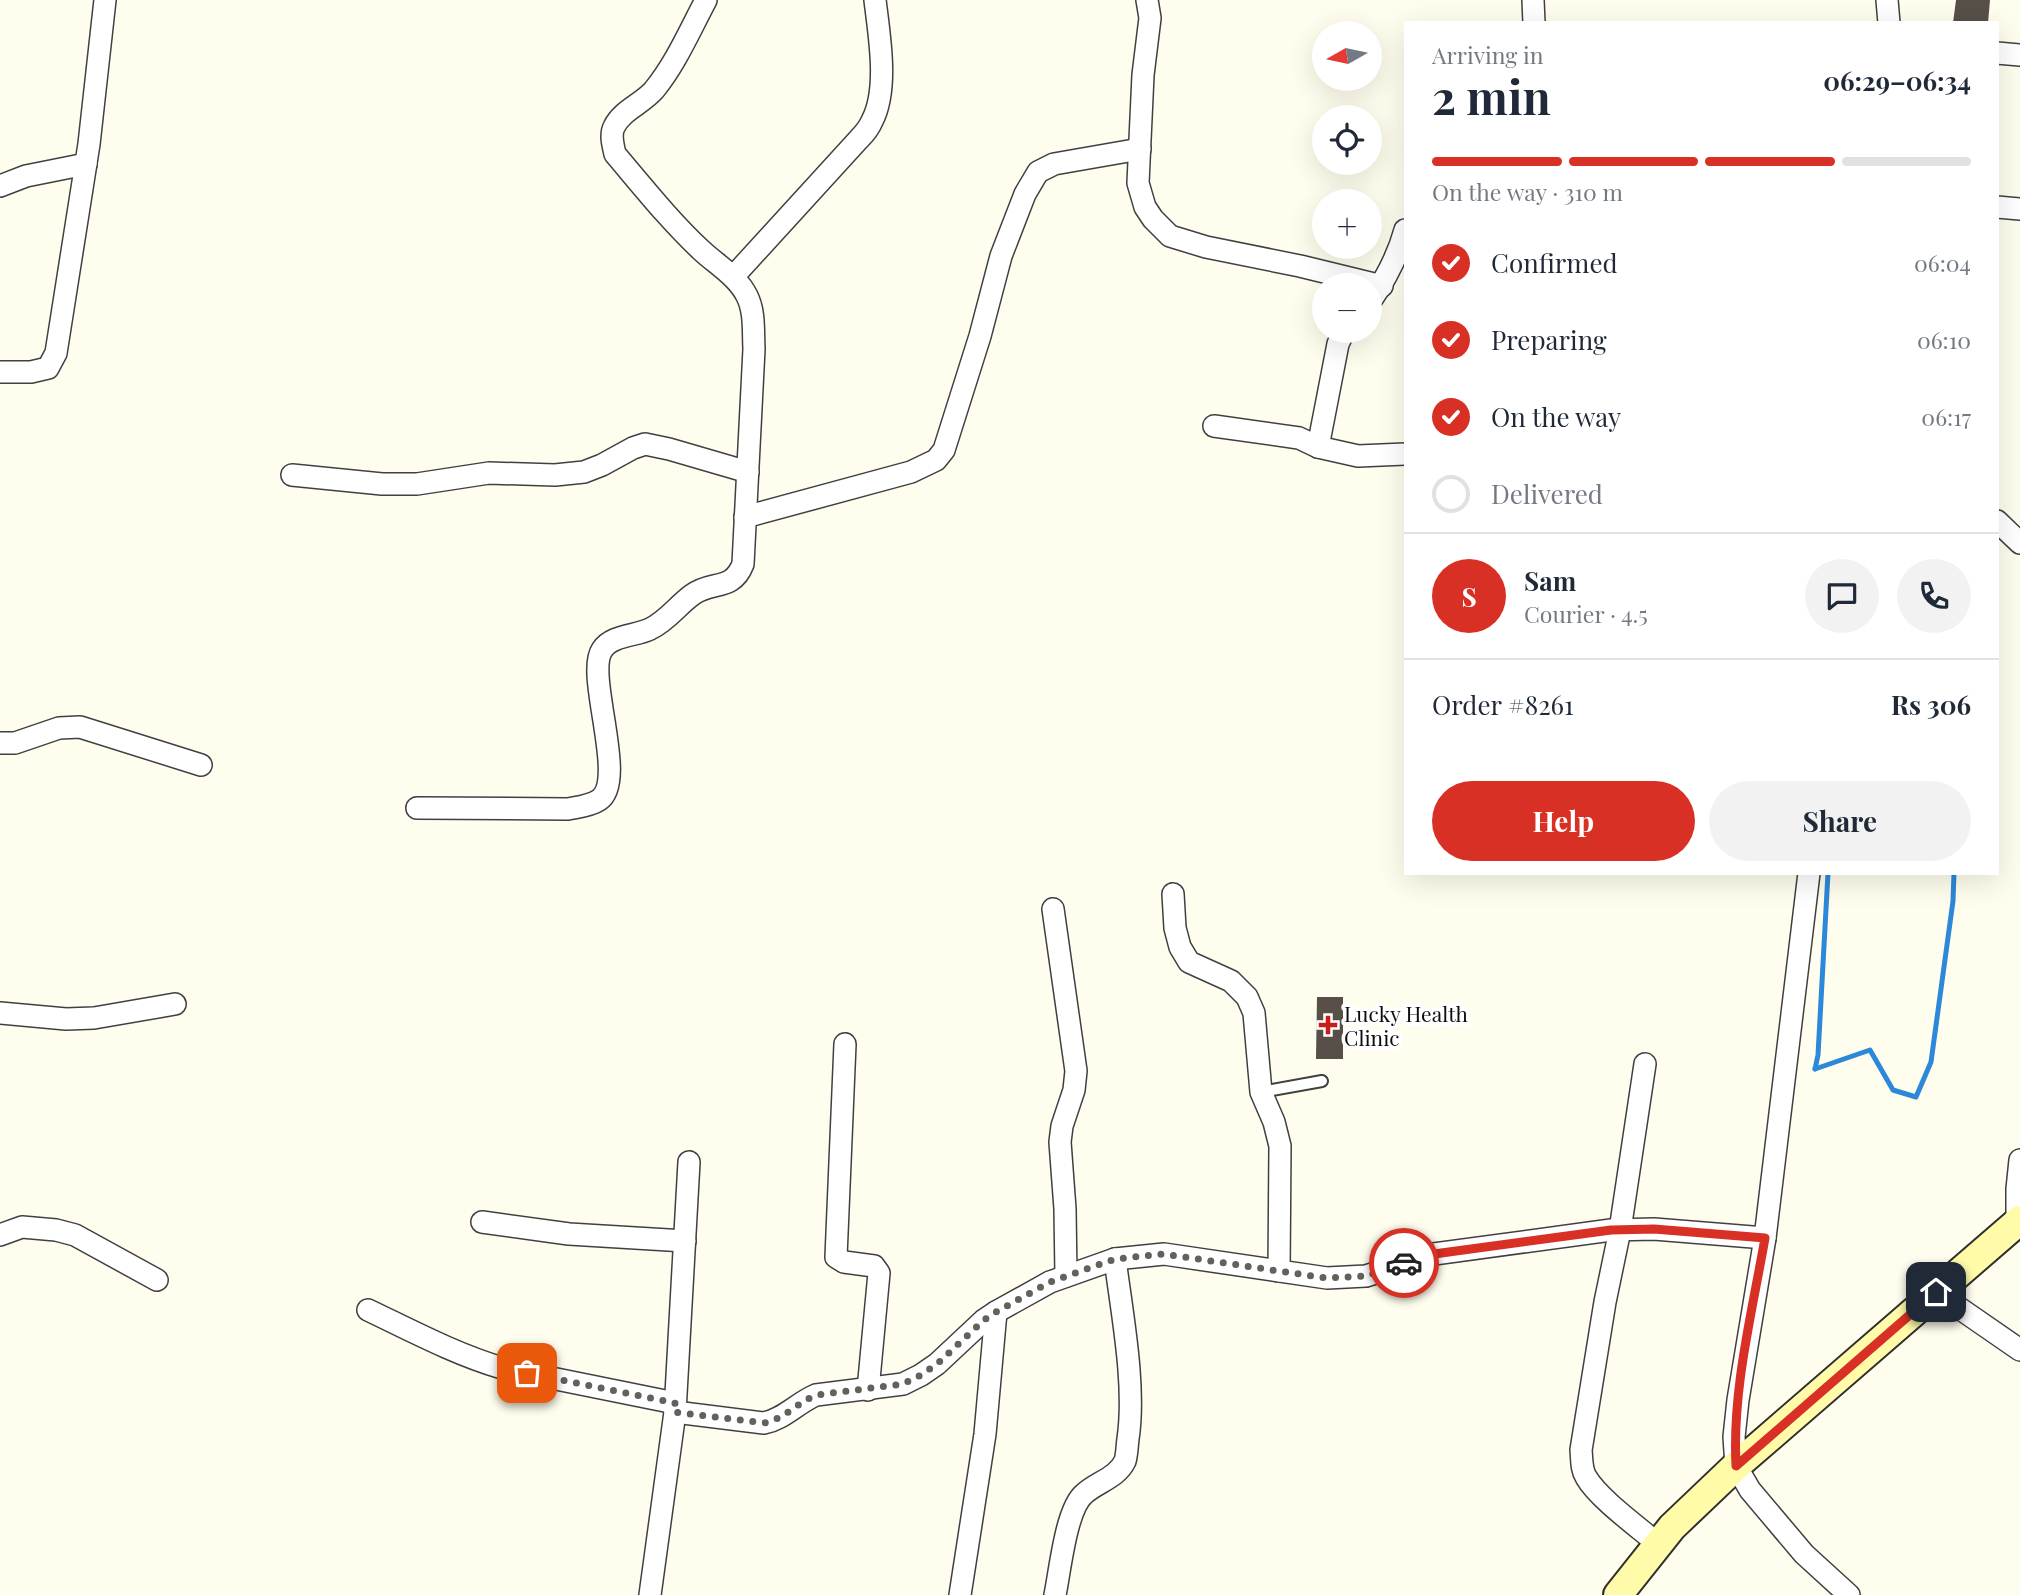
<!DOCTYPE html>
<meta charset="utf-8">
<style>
body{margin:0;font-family:"Playfair Display",serif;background:#f2f2f3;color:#1f2937;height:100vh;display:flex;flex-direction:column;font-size:26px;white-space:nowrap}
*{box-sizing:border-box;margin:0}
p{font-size:23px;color:#747a83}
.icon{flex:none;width:38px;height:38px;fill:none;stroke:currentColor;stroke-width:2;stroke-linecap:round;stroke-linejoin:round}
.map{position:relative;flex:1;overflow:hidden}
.sheet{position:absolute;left:1404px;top:21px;width:595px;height:854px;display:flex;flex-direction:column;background:#fff;border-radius:0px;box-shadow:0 7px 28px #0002}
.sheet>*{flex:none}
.needle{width:46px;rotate:261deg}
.controls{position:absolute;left:1312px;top:21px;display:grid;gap:14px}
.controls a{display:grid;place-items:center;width:70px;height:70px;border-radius:50%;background:#fff;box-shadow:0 7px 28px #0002;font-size:35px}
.pin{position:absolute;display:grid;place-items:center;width:60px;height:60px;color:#fff;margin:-30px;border-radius:14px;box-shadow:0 4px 10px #0006}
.courier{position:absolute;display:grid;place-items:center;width:70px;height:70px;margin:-35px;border:5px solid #d93025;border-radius:50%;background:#fff;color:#222;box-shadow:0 2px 9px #0007}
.head em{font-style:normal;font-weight:700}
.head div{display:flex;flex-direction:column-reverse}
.head{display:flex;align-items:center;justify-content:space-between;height:119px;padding:0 28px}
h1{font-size:46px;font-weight:700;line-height:52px}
.bar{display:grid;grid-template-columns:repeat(4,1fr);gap:10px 7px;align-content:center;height:84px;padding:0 28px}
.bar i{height:9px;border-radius:5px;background:#e0e1e3}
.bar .on{background:#d93025}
.bar p{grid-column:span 4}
.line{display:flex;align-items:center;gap:18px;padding:0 28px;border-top:2px solid #e0e1e3}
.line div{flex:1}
.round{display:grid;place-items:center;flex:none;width:74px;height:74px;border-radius:37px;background:#f2f2f3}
ol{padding:0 28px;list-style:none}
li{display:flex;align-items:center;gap:21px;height:77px}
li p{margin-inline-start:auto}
li .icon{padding:7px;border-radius:50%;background:#d93025;color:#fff;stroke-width:4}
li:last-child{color:#747a83}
li i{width:38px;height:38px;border:4px solid #e0e1e3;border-radius:50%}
.action{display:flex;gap:14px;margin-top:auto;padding:14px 28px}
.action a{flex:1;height:80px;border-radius:42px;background:#d93025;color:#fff;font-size:28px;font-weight:700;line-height:80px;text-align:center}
.action a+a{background:#f2f2f3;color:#1f2937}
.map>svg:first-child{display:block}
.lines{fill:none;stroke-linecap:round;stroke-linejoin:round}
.stream{stroke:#2c88d9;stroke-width:5}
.building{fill:#574f48}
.service-casing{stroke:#404040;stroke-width:14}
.minor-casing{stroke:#404040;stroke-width:24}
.secondary-casing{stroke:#2f2f2f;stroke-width:32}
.service{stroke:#fff;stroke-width:10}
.minor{stroke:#fff;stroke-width:21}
.secondary{stroke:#fffba8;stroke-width:28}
.done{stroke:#62615b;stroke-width:7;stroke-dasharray:0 12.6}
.route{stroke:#d93025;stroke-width:9}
.poi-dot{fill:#c91c19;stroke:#fff;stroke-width:2.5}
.labels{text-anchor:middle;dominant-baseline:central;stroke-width:7;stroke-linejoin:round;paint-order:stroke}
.poi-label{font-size:21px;fill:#0d0d0d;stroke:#fff;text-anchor:start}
</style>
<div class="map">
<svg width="2020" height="1595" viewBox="0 0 2020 1595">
<rect width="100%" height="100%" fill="#fffded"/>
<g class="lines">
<g class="stream">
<path d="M1815 1069 1870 1050 1893 1090 1916 1097 1931 1062 1953 901 1954 873"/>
<path d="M1815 1069 1818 1055 1828 873"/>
</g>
</g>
<g class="building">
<path d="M1956 0H1990L1988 23H1953Z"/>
<path d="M1317 997H1343V1059H1316Z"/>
</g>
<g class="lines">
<g class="service-casing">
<path id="service" d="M1261 1092 1322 1081"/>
</g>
<g class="minor-casing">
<g id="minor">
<path d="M1147 0 1150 18 1143 75 1138 183 1145 207 1153 219 1170 236 1206 247 1300 266 1382 286"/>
<path d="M1533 0 1534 23"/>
<path d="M1887 0 1889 23"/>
<path d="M1997 53 2020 55"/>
<path d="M0 186 26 176 86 164"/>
<path d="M1997 207 2020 209"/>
<path d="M733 277 859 139C864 134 869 128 872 121 889 89 879 34 875 0"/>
<path d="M1370 302C1385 280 1398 256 1405 230"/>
<path d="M0 372H31L48 368 56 353 89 144 105 0"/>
<path d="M1214 426 1299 438 1318 447 1358 456 1405 454"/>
<path d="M1318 447 1338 344 1344 331"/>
<path d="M292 475 382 484H417L489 473 555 475 584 472 602 465 633 448 645 444 669 449 748 472"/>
<path d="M745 517 911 472 936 460 944 450 980 336 1001 256 1025 194 1038 172 1054 164 1140 149"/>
<path d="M1997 521 2020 543"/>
<path d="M0 743H15L59 728 80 727 201 765"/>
<path d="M417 808 568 809C578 807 590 806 599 800 628 781 585 675 602 650 611 635 636 636 650 629 667 621 677 606 692 595 712 580 732 592 743 564L754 349C753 331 755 312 747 296 737 276 717 265 701 250 670 221 643 187 615 154 613 145 610 135 614 127 622 110 642 104 654 90 676 63 690 30 706 0"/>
<path d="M1809 873 1765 1238 1738 1400 1734 1437 1736 1466 1750 1490 1804 1554 1849 1595"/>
<path d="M1173 894 1175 928 1180 947 1189 962 1231 981 1247 997 1254 1013 1261 1092 1274 1122 1280 1146 1279 1271"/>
<path d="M1053 909 1076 1071 1074 1090 1062 1126 1060 1142 1065 1209 1066 1276"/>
<path d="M0 1013 66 1019 94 1018 175 1004"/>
<path d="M845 1044 836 1257 844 1262 874 1266 879 1273 868 1390"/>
<path d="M1645 1064 1620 1230 1605 1302 1581 1450C1582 1459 1581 1469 1586 1477 1598 1498 1638 1527 1658 1544"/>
<path d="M482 1222 569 1234 685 1241"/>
<path d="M2017 1223V1189L2020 1160"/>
<path d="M0 1235 22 1227 56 1230 75 1235 157 1280"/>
<path d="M1936 1292 2020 1350"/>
<path d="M368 1310C412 1331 455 1354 502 1368L675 1403"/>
<path d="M675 1412 764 1423C784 1419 797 1403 816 1395L903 1384 921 1375 937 1364 984 1320 996 1312 1050 1282 1115 1259 1164 1254 1327 1278 1366 1276 1434 1254 1611 1230 1654 1229 1765 1238"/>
<path d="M650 1595 675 1412 689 1162"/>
<path d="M960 1595 985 1434 996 1312"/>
<path d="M1055 1595C1060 1571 1066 1509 1084 1494 1097 1482 1117 1478 1125 1461 1127 1455 1127 1446 1128 1439 1136 1385 1122 1314 1115 1259"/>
</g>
</g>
<g class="secondary-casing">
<path id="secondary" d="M1618 1595 1672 1527 1736 1466 2020 1220"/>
</g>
<use href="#service" class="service"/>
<use href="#minor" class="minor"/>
<use href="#secondary" class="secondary"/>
</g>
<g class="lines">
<path class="done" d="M527 1373 675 1403 674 1412 764 1423C784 1419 797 1403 816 1395L903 1384 921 1375 937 1364 984 1320 996 1312 1050 1282 1115 1259 1164 1254 1326 1278 1366 1276 1404 1263"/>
<path class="route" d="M1404 1263 1434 1254 1611 1230 1654 1229 1765 1238C1752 1313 1732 1390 1736 1466L1936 1292"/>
</g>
<path class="poi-dot" d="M1324.5 1014.5h7v7h7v7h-7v7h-7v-7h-7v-7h7z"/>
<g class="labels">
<g class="poi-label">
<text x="1344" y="1013">Lucky Health<tspan x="1344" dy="24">Clinic</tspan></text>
</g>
</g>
</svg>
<div class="controls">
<a><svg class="needle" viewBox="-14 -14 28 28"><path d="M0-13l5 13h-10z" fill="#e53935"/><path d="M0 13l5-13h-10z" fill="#747a83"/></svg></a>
<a><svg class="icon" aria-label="locate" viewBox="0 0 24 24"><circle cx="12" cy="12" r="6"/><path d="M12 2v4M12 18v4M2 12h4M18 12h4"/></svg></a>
<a>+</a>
<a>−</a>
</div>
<div class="pin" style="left:527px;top:1373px;background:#ea580c"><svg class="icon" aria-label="bag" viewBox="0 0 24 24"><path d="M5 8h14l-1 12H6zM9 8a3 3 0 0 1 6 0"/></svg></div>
<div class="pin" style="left:1936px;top:1292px;background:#1f2937"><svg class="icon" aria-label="home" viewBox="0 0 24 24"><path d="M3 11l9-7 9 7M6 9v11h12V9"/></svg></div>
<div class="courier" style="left:1404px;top:1263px"><svg class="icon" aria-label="car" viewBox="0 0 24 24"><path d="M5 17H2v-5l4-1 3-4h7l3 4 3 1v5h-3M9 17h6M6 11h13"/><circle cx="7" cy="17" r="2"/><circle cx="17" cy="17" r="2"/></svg></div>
<section class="sheet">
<div class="head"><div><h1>2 min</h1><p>Arriving in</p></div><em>06:29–06:34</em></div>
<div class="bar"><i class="on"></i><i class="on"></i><i class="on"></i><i></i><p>On the way · 310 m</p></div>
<ol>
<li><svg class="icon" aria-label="check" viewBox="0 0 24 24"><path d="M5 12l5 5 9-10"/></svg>Confirmed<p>06:04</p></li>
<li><svg class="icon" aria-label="check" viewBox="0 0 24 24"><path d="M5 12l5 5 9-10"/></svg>Preparing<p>06:10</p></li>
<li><svg class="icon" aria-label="check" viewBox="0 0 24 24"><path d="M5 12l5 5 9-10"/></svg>On the way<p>06:17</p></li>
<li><i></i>Delivered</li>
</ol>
<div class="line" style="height:126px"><b class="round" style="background:#d93025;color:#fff">S</b><div><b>Sam</b><p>Courier · 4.5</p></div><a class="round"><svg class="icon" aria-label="chat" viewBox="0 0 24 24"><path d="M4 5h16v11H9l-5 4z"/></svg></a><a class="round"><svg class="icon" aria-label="phone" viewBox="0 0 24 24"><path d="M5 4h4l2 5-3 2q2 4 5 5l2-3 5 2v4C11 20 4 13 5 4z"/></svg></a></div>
<div class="line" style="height:91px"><div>Order #8261</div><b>Rs 306</b></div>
<div class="action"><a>Help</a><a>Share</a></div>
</section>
</div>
